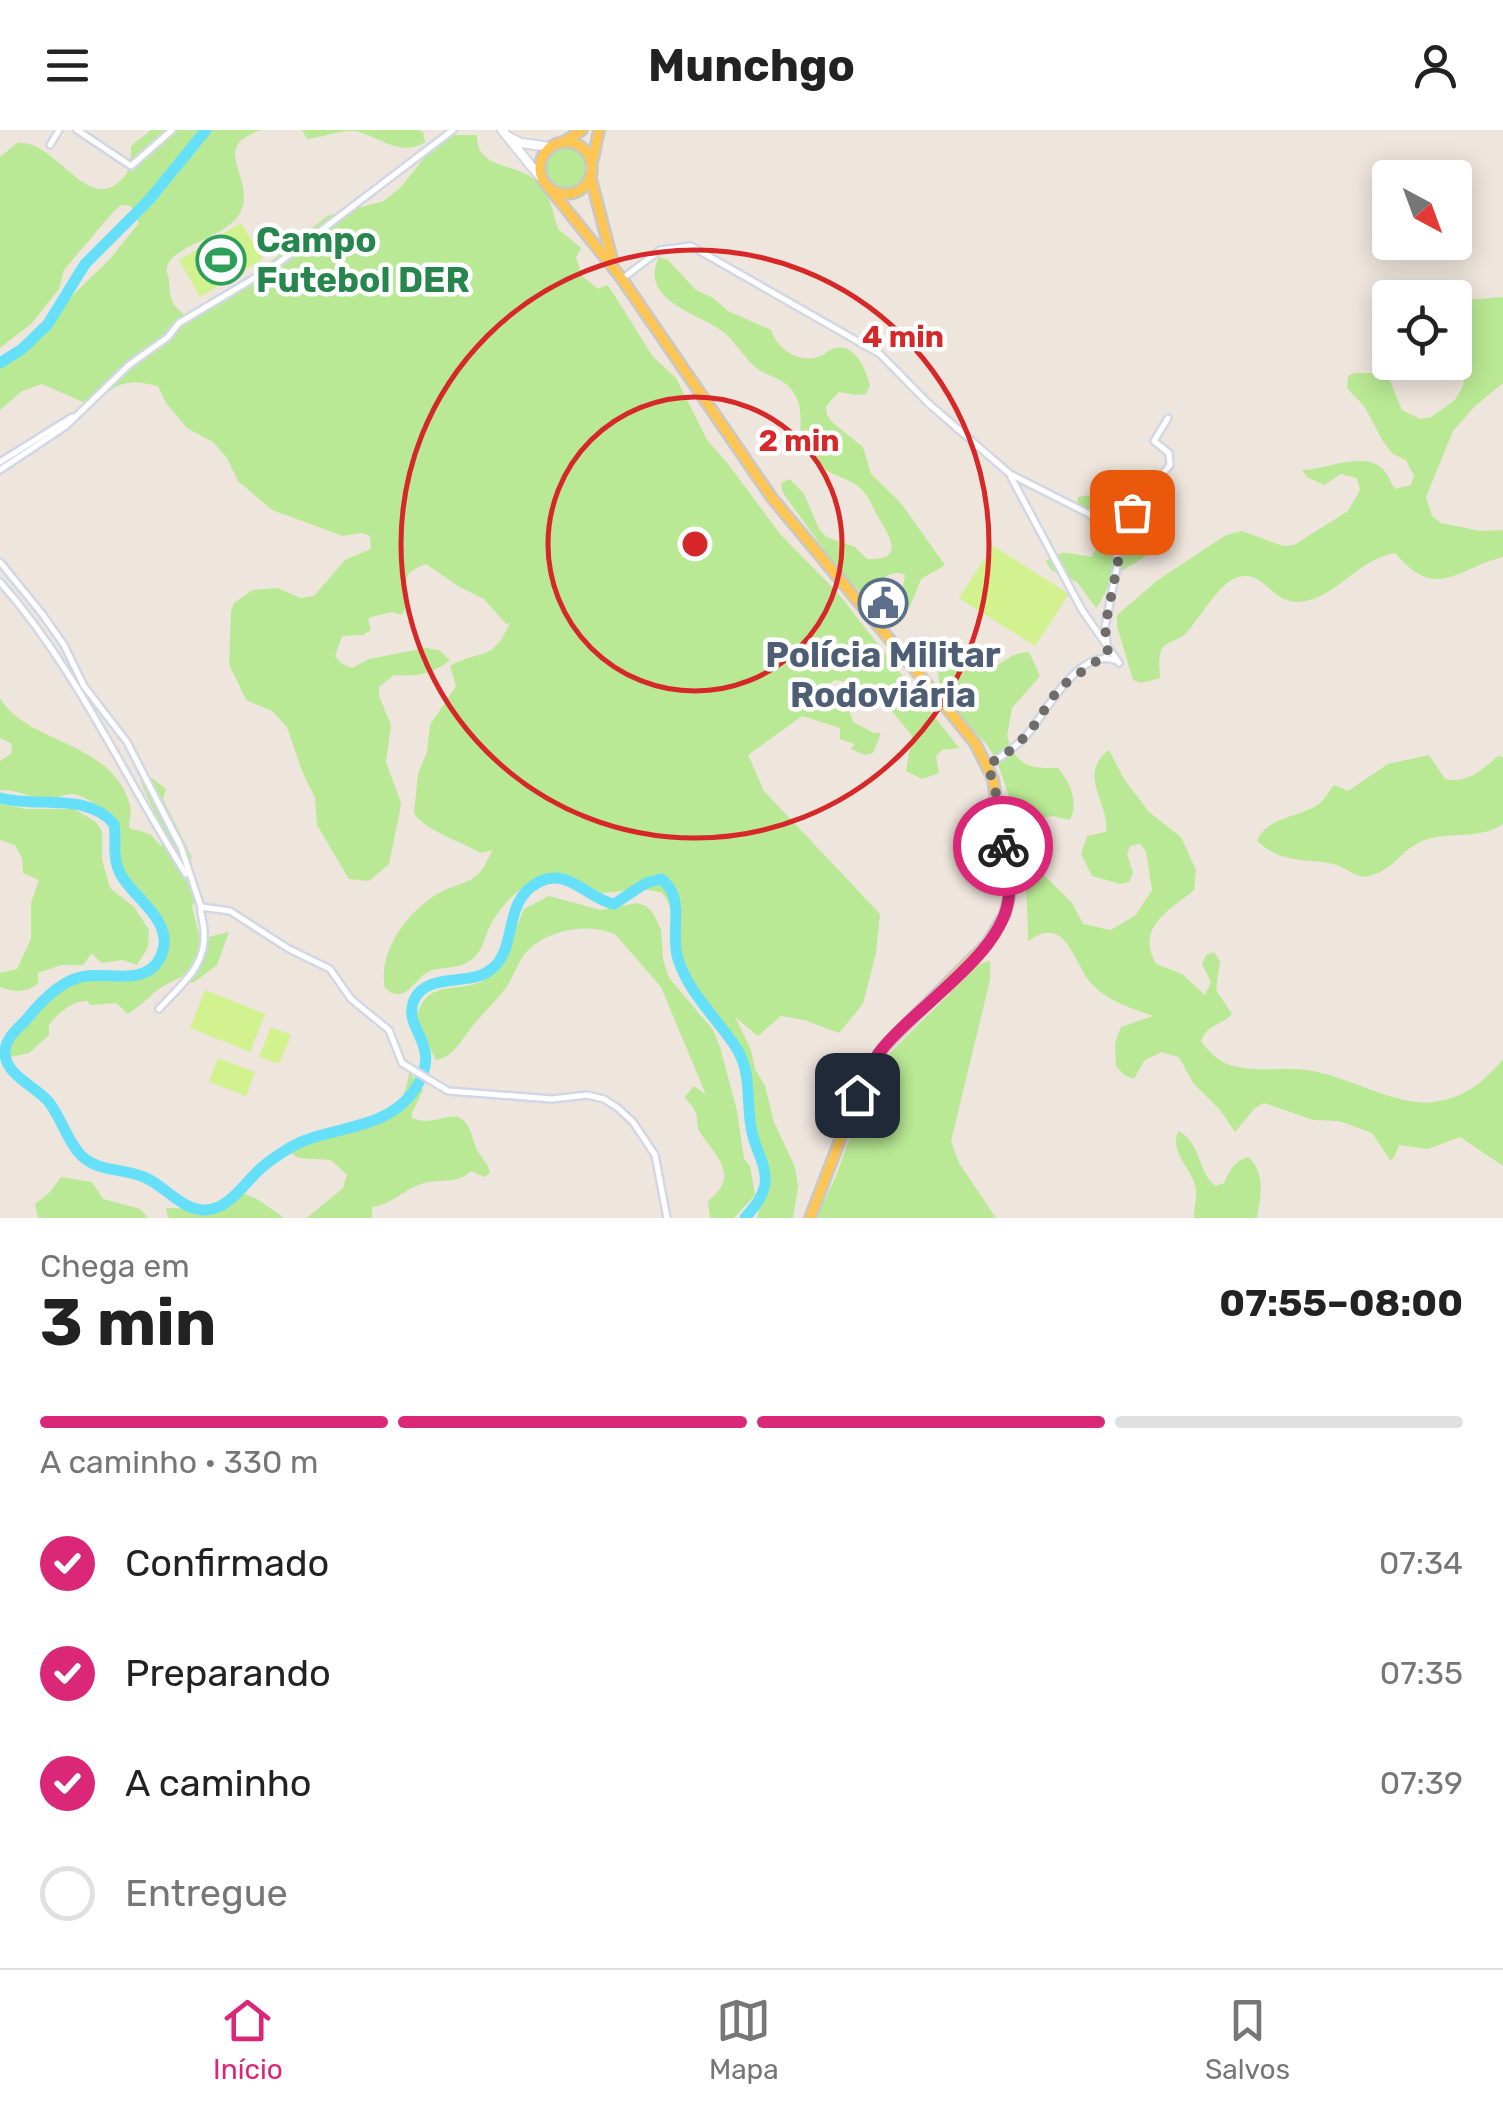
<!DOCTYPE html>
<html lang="pt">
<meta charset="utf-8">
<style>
body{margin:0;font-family:Rubik,sans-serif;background:#f2f2f2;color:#222;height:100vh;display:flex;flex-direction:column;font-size:38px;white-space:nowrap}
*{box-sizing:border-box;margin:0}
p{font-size:32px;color:#767676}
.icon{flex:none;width:55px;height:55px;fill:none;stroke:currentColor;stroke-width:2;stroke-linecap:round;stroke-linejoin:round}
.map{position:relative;height:1088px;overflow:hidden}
.side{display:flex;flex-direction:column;background:#fff;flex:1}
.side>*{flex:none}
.needle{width:65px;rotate:139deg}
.tools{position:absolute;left:1372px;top:30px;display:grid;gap:20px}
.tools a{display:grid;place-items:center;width:100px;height:100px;border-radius:10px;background:#fff;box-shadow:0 5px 25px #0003;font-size:50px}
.pin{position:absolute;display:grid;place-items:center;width:85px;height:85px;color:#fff;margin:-42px;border-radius:20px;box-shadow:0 5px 15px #0006}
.courier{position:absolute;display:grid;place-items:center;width:100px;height:100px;margin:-50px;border:8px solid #db2777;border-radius:50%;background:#fff;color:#222;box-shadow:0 2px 12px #0007}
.overview em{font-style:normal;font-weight:700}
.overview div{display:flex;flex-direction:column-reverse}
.overview{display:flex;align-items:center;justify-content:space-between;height:170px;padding:0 40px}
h1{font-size:65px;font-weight:700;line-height:75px}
.bar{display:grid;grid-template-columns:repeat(4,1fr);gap:15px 10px;align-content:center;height:120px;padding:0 40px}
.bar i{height:12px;border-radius:8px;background:#e0e0e0}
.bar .on{background:#db2777}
.bar p{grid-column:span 4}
ol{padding:0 40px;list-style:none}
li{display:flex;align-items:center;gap:30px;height:110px}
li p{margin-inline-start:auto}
li .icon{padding:10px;border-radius:50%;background:#db2777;color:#fff;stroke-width:4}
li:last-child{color:#767676}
li i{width:55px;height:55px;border:5px solid #e0e0e0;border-radius:50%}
header{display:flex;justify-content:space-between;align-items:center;height:130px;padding:0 40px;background:#fff;font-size:45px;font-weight:700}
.tab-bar{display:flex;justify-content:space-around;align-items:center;height:140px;border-top:2px solid #e0e0e0;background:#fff;font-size:28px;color:#767676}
.tab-bar a{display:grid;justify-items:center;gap:5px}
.tab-bar .on{color:#db2777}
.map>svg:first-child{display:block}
.green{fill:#b9e994}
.pitch{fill:#d1f28f}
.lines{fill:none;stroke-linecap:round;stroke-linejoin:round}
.river{stroke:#66e0f9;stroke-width:11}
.minor-casing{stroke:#d1d7e5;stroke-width:10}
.tertiary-casing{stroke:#d1d7e5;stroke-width:12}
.primary-casing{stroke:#c8c8c8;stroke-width:14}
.minor{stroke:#fff;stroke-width:5}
.tertiary{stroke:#fff;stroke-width:8}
.primary{stroke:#fdc553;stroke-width:9}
.done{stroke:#6f6c69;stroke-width:10;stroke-dasharray:0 18}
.route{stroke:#db2777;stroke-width:12}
.ring{fill:none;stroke:#d62828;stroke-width:5}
.labels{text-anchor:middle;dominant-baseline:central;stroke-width:9;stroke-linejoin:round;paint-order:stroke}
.leisure-label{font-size:35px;font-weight:bold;fill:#27864d;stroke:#fff;text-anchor:start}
.service-label{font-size:35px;font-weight:bold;fill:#4e5e75;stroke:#fff}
.centre{fill:#d62828;stroke:#fff;stroke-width:5}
.ring-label{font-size:30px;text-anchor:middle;font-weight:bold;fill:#d62828;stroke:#fff;stroke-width:9;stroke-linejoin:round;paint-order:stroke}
</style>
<header><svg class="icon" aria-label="menu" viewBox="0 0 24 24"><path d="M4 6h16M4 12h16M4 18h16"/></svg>Munchgo<svg class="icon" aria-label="person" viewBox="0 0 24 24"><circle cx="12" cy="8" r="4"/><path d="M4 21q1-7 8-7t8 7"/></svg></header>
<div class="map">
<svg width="1503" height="1088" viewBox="0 0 1503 1088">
<rect width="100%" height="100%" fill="#eee5dc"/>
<g class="green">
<path d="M151 0H262C206 16 258 49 240 83 227 108 172 115 167 137 166 145 169 144 169 152 170 168 171 175 185 185H196L214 177 327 86 384 71 401 57 437 12 455 5H477C476 40 514 32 535 50 551 63 552 81 558 99L581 118 576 128 583 147 598 159 607 155 613 163 653 227 676 248 707 310 728 334 781 405 837 462 959 618 942 620 936 626 939 643 922 649 906 641 912 606C900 591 876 559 860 554 852 552 842 551 835 550L827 555 831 563 845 567 853 592 874 603H881L873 623 865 625 851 619 854 614 840 609V598L802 586 748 625 764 661 880 784 876 823 863 874 839 903 804 890 781 886 758 906 735 887 751 920 755 939 765 956 774 992 795 1037 798 1057 793 1088H757L768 1039C751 1016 746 994 744 966 744 959 747 951 745 943 731 900 693 872 679 829 672 808 677 780 662 763 643 756 620 762 601 763 574 765 555 738 527 755 510 765 494 785 487 803 482 816 480 826 466 833 454 840 439 836 428 842 413 850 405 876 385 858 377 821 410 778 441 762 452 756 466 754 476 746 485 739 487 729 493 720L481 723C458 710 432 704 414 684L418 644 427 622 430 595 456 556 450 536C482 518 491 534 510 493L506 494 484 469 458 456 426 434C387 447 422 463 401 485L392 482 371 487 368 489 371 500 363 505 342 506 335 526 342 534 352 538 369 529 426 518 439 520 450 530C433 544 415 547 394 545L379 557V566L391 595 386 632 401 673 400 680 389 734 369 751 349 749 317 695 315 668 302 641 287 597 272 581 246 570 229 534 231 481 234 473 253 460 277 458 301 468 314 466 345 430 371 419 370 406 362 403 343 406 272 380 238 351 227 328 213 312 187 298 166 273 158 256C109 244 118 266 83 272L42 254 22 261 0 280V239L7 229 110 129 139 93 131 76 121 75 113 82 64 140 59 159 32 193 0 218V27L17 13C54 8 86 82 119 52 131 42 131 32 131 16Z"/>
<path d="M302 0H419L423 2 425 12C401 28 379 6 355 1 338 0 323 7 307 9Z"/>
<circle cx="566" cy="39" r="21"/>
<path d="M659 127 668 130 696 160 713 168 728 181 771 200C777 218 795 231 814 228 822 227 828 220 836 218 856 214 866 241 870 255L866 264 856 265 839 262 826 276 827 285 833 293 863 317 871 344 900 372 945 435 921 449 909 479 902 463 905 445C886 437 878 456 867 470L833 432 783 363 781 353 790 349 804 364 819 399 826 407 855 417 867 429C910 431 886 402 876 383 871 373 868 365 859 357 848 347 831 346 819 335 788 307 809 289 795 265 786 248 772 249 758 239 746 230 738 216 727 205 705 184 637 173 659 127Z"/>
<path d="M1503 167V253L1474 277 1453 301 1426 367 1432 386 1441 393 1480 401 1503 400V427C1455 439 1437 472 1395 423 1359 429 1340 463 1306 471 1274 478 1268 445 1244 446 1221 446 1200 490 1184 505 1178 510 1168 512 1163 517 1157 525 1160 539 1160 548L1141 553 1133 550 1117 496V485L1158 450 1226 405 1242 401 1283 416 1294 415 1348 381 1360 360 1357 348 1341 344 1324 355 1307 347 1302 340C1325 340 1361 321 1382 338 1387 343 1391 353 1395 359L1411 355 1414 346 1406 330 1393 324 1384 313 1364 276 1347 258 1348 246 1354 243H1382L1390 251 1402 280 1420 289 1431 287 1455 270 1463 256 1464 247 1455 230V171Z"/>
<path d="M1098 364 1107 367 1125 401 1152 409 1153 418C1143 432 1131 433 1119 443 1109 451 1104 468 1096 478L1077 452 1051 440 1046 431C1059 418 1074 424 1091 427L1097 418 1096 399 1077 377 1078 367Z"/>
<path d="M1029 522 1040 546 1012 578 1007 606C1017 638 1030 638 1058 638 1070 652 1079 673 1070 690L1052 686 1043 688 1037 709V728L1046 747 1072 773 1083 794 1111 800 1136 785 1152 760 1146 721 1140 714 1130 716 1127 724 1133 743 1129 752 1120 754 1092 746 1081 724 1087 706 1106 702C1111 677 1076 644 1109 620L1124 649 1149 682 1181 707 1196 740 1194 760C1167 782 1136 797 1156 834L1182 844 1205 865 1211 852 1202 834 1206 825 1214 822 1220 831 1216 860 1232 884C1221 896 1207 894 1201 911 1207 920 1219 932 1230 935 1255 943 1281 937 1307 940 1346 945 1396 977 1434 972 1464 968 1484 952 1503 929V1036L1460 1007 1428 1019 1399 1015 1394 1028 1390 1030 1372 1003 1339 991 1313 990 1264 973 1255 978 1235 1002 1221 981 1193 953 1179 927 1161 922 1144 931 1134 949 1124 945 1116 936 1115 913 1121 897 1153 886C1134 879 1110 872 1095 857 1072 836 1069 782 1028 811 1028 749 1020 688 996 630 982 598 938 578 938 541 952 538 981 541 990 538 1006 533 1009 523 1029 522Z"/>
<path d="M0 568C26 614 112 610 130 675 132 683 129 690 129 698L150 704 161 716 166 712C161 685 141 665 138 637L166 659 163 669 192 727 186 740 200 765 192 776 199 806 204 808 229 802 217 835 193 853 188 852 187 842C177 851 166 853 156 861 147 869 139 877 128 884L116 873 91 875 87 871C72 871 58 883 49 895V905L29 923 10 927C4 900 53 859 77 852 98 845 130 856 151 836 180 809 129 752 115 728 106 714 115 690 102 678 96 674 81 665 74 664 65 663 54 670 44 669 28 667 17 659 0 660V631L11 624 12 614 0 608Z"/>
<path d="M1429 625 1445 649C1467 654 1482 640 1498 626L1503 627V694C1479 710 1451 701 1425 710 1399 719 1397 741 1364 747 1352 745 1345 737 1334 734 1305 728 1282 734 1257 711 1265 688 1300 687 1319 674 1325 669 1329 661 1334 655L1348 661 1388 634Z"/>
<path d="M0 674 27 679H74L96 692 102 702V730L110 758 134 777 149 800 148 817 137 835 123 830 101 833 92 823 83 835H61L38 843V853C28 863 13 862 0 857V843L17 839 31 809V773L39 750 23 743 22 728 15 715 0 710Z"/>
<path d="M549 766 600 780 637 773 646 776 653 783 661 800 663 829 669 848 713 900 720 917 737 981 744 1029 750 1036 755 1065 734 1088H710L708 1071C739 1047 719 1029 701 1004 695 996 699 988 695 981 693 976 688 972 685 967L694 956 706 965 661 857 616 805C589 791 543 800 524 825 516 836 513 848 505 859 496 871 484 882 474 894 462 908 456 926 436 930L416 890C426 841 467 870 491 844 509 825 514 802 524 779Z"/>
<path d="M990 831V850L951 1011 959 1033 996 1088H816L836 1046 864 968 888 925 979 834Z"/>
<path d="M409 942 423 960 412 983V988C443 1001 461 963 475 1015 478 1026 488 1031 490 1043L484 1047 471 1041C456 1055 443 1048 424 1053 404 1059 393 1074 372 1077V1088H307L343 1058 347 1045 331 1030 299 1028 284 1019C326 993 402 1013 409 942Z"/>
<path d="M1178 1001C1201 1012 1197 1040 1215 1056L1224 1053C1231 1040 1232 1032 1248 1027 1266 1043 1261 1066 1257 1088H1194C1194 1077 1198 1065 1195 1055 1189 1035 1170 1023 1178 1001Z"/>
<path d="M61 1047 92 1052 103 1069 140 1079 148 1088H38L35 1074 49 1063Z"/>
<path d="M237 1061 257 1069 284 1088H168L166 1078 208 1079Z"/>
</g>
<g class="pitch">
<path d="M241 93 263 129 200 167 179 130Z"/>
<path d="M993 416 1069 464 1035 516 959 468Z"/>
<path d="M205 860 265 884 250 922 190 898Z"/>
<path d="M271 897 291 905 279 934 259 927Z"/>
<path d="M218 928 255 942 246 966 209 952Z"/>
</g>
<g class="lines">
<g class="river">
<path d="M0 233 22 219 48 194 85 134 149 70 206 0"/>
<path d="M0 668C38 678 87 662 114 694 117 712 111 727 121 745 135 770 178 793 160 828 144 859 103 839 77 848 56 855 39 874 25 891 17 899 5 909 5 922 4 944 35 956 48 971 61 987 66 1008 79 1023 97 1044 126 1037 148 1049 168 1059 183 1081 207 1080 232 1078 248 1047 266 1034 273 1028 283 1022 291 1017 330 995 384 1002 413 962 447 914 401 901 414 870 427 842 468 856 489 841 520 820 500 772 539 752 569 737 587 769 614 774L646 753 661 749C687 768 669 802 678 829 689 864 718 889 737 919 754 947 744 980 754 1010 759 1026 767 1038 765 1055 762 1069 753 1078 745 1088"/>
</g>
<g class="minor-casing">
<g id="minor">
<path d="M77 0 131 36 172 0"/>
<path d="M50 15 59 0"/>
<path d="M622 149 660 120 691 116 880 224 928 273 1010 344 1101 390 1114 405 1118 432 1105 497 1108 523 1105 528"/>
<path d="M0 332 72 287"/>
<path d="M0 340 66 296 129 235 168 207 179 193 273 137 453 0"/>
<path d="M1011 347 1082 480 1119 533"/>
<path d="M1114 405 1170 335 1169 323 1154 311 1168 288"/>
<path d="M0 432 43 485 64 515 84 556 127 612 181 717 201 777 230 781 289 819 330 839 351 869 389 900 402 933 448 961 552 969 587 965 604 969 618 978 633 992 655 1025 667 1088"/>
<path d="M0 452C77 539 124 647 186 744"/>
<path d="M988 635C1002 626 1015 618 1026 606 1045 585 1079 514 1117 531"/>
<path d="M159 879C180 855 207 837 204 801 204 792 200 786 201 777"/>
</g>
</g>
<g class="tertiary-casing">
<g id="tertiary">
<path d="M502 0 545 53"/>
<path d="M509 7 521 13 550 17"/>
</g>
</g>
<g class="primary-casing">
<g id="primary">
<circle cx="566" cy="38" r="26"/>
<path d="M564 12 582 0"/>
<path d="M593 29 599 0"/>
<path d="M591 49 612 129"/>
<path d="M551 60 622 149 772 368 941 571 975 613 993 649 1010 764 1005 784 987 814 884 917 865 945 810 1088"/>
</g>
</g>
<use href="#minor" class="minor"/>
<use href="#tertiary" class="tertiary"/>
<use href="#primary" class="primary"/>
</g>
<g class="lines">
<path class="done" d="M1003 716 998 671 988 635 1011 620 1029 603 1059 558 1108 523 1105 497 1118 432 1114 405 1132 382"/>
<path class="route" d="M857 965C864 948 871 932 883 918 917 875 1008 821 1009 763 1010 748 1005 731 1003 716"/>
</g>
<g class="ring">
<circle cx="695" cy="414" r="147"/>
<circle cx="695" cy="414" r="294"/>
</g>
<defs>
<g id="stadium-ring" transform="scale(2.5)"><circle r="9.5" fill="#fff" stroke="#2e9e5b" stroke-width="1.5"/><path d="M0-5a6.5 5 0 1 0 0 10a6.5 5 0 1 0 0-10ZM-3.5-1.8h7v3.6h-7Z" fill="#2e9e5b"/></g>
<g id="civic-ring" transform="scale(2.5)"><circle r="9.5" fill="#fff" stroke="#5c6f8a" stroke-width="1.5"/><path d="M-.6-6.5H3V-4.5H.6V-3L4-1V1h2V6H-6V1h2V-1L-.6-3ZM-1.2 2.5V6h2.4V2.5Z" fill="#5c6f8a"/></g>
</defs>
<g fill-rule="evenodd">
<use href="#stadium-ring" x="221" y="130"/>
<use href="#civic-ring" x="883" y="473"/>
</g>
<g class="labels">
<g class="leisure-label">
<text x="256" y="110">Campo<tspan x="256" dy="40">Futebol DER</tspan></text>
</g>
<g class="service-label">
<text x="883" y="525">Polícia Militar<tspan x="883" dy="40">Rodoviária</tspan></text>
</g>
</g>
<circle cx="695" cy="414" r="15" class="centre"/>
<g class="ring-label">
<text x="903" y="217">4 min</text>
<text x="799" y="321">2 min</text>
</g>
</svg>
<div class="tools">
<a><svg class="needle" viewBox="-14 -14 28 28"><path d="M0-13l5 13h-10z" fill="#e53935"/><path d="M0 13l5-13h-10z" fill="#767676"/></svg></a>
<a><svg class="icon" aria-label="locate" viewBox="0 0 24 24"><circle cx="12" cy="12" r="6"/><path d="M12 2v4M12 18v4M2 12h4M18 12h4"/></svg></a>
</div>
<div class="pin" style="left:1132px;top:382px;background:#ea580c"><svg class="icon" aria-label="bag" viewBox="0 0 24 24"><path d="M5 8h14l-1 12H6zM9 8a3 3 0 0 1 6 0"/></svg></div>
<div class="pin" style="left:857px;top:965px;background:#1f2937"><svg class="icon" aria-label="home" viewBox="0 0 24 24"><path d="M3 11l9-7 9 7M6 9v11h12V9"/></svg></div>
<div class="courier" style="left:1003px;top:716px"><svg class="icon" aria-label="bike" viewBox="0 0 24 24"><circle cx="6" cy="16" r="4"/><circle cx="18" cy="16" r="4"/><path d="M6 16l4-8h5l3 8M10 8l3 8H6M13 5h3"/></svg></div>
</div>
<section class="side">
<div class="overview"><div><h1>3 min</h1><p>Chega em</p></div><em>07:55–08:00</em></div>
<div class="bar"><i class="on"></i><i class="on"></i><i class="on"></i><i></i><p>A caminho · 330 m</p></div>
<ol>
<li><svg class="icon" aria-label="check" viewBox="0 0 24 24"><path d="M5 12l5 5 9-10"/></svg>Confirmado<p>07:34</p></li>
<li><svg class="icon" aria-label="check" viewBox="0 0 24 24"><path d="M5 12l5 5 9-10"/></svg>Preparando<p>07:35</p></li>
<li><svg class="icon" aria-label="check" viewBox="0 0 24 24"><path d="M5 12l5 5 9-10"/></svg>A caminho<p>07:39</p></li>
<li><i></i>Entregue</li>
</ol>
</section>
<nav class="tab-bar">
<a class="on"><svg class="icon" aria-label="home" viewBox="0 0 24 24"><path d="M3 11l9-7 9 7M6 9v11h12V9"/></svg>Início</a>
<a><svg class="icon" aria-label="map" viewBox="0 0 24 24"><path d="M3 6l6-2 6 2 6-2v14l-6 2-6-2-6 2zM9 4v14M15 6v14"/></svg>Mapa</a>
<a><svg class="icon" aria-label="saved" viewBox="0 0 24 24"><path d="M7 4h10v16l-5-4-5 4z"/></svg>Salvos</a>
</nav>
